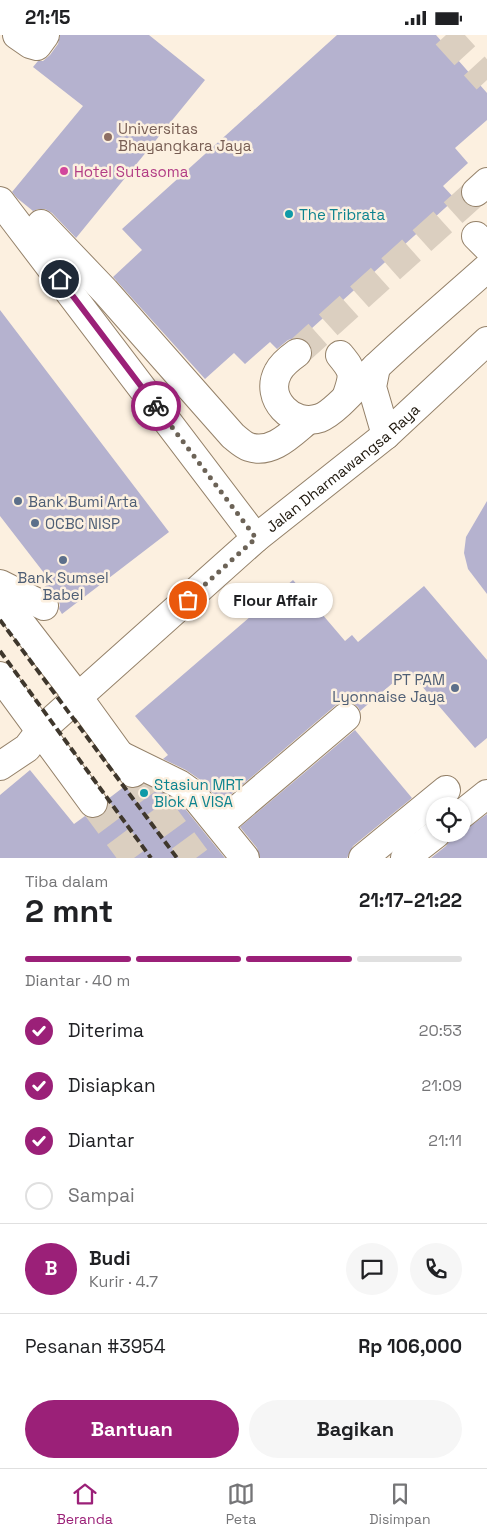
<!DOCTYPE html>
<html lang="id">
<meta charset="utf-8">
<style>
body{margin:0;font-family:"Space Grotesk",sans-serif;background:#f6f6f6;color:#202124;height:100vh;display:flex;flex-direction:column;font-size:19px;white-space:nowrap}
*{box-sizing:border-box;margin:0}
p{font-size:16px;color:#757577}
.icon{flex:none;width:28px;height:28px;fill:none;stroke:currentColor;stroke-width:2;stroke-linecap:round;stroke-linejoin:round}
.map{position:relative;height:823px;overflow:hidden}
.details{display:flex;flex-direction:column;background:#fff;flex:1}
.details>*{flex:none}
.tools{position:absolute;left:426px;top:762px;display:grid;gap:10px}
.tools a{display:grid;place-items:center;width:45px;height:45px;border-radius:50%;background:#fff;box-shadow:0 1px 4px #0004;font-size:25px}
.pin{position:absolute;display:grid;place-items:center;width:42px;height:42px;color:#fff;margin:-21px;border:2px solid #fff;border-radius:50%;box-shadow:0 1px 5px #0007}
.courier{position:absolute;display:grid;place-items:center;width:50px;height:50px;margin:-25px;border:4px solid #9b2078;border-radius:50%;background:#fff;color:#222;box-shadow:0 1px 6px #0007}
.bubble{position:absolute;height:35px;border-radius:18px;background:#fff;box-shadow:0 1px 4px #0004;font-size:16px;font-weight:700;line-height:35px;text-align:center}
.summary em{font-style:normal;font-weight:700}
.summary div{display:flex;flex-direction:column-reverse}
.summary{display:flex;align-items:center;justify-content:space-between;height:85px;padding:0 25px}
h1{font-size:32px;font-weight:700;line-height:38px}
.bar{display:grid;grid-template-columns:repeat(4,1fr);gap:8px 5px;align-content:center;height:60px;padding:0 25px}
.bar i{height:6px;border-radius:4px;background:#e0e0e0}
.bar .on{background:#9b2078}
.bar p{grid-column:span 4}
.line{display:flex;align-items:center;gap:12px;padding:0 25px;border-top:1px solid #e0e0e0}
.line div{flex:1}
.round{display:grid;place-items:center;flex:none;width:52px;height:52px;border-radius:26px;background:#f6f6f6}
ol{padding:0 25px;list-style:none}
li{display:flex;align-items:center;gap:15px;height:55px}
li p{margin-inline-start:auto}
li .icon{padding:5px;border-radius:50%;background:#9b2078;color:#fff;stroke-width:4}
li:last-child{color:#757577}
li i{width:28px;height:28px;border:2px solid #e0e0e0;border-radius:50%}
.button{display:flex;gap:10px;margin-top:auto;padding:10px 25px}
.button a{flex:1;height:58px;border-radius:30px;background:#9b2078;color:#fff;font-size:20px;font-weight:700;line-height:58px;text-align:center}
.button a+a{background:#f6f6f6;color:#202124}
.status{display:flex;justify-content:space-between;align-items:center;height:35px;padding:0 25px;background:#fff;direction:ltr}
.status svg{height:14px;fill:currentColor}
.tabs{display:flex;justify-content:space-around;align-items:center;height:70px;border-top:1px solid #e0e0e0;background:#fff;font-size:14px;color:#757577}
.tabs a{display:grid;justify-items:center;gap:2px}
.tabs .on{color:#9b2078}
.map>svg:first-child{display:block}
.building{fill:#b5b2cf}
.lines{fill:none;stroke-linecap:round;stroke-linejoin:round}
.minor-tunnel{stroke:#dbcfc0;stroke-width:28;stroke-dasharray:28 14;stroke-linecap:butt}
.major-tunnel{stroke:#dbcfc0;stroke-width:28;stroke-dasharray:28 14;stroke-linecap:butt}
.minor-casing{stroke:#948169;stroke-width:30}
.major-casing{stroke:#948169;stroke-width:30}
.minor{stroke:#fff;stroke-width:28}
.major{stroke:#fff;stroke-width:28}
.rail{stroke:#3f372c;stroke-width:4;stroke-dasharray:8 4;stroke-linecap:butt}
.done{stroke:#6c6357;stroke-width:5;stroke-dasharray:0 9}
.route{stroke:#9b2078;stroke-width:6}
.education-dot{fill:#8d6e63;stroke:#fcf0e0;stroke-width:2}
.hotel-dot{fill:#d1479c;stroke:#fcf0e0;stroke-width:2}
.culture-dot{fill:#0f9aa8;stroke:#fcf0e0;stroke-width:2}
.service-dot{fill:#5c6f8a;stroke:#fcf0e0;stroke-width:2}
.labels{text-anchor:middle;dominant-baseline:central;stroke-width:5;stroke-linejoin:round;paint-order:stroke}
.education-label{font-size:15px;fill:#785e54;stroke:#fcf0e0;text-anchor:start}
.hotel-label{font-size:15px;fill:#b23c85;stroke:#fcf0e0;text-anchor:start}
.culture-label{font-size:15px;fill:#0d838f;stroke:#fcf0e0;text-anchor:start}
.street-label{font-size:15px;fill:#1e170d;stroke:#fcf0e0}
.service-label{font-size:15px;fill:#4e5e75;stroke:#fcf0e0;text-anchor:start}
</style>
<div class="status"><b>21:15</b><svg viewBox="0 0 49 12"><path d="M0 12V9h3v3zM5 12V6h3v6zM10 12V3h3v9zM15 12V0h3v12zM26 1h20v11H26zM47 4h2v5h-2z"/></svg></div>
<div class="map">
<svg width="487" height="823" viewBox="0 0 487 823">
<rect width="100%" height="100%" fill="#fcf0e0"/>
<g class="building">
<path d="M60 0H149L205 45 76 203 52 178 45 174H38L33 176 17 163 12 157 83 71 33 32 38 26H43L50 20 58 9Z"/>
<path d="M337 0H436L487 58V85L455 113 468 128 443 151 455 164 301 303H295L288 305 277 314 270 307 245 329 234 318 205 344 113 242 142 215 122 194Z"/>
<path d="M0 275 169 497 62 579 59 574 60 570 57 562 43 553 51 547 0 481Z"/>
<path d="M487 466V559L468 534 464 518 466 502Z"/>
<path d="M293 545 345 606 352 600 358 607 424 551 487 625V703L475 713 408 635 360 676 358 672 351 667H343L336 670 221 768 202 746 186 735 163 724 168 720 135 681Z"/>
<path d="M355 695 412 763 353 811 347 823H260L257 813 240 792Z"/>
<path d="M30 735 74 789 85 781 94 784 103 780 107 774 108 764 125 751 135 753 144 749 171 762 182 770 225 823H0V760Z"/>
<path d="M487 779V823H431L446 811 450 805 451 799H462V797Z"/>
</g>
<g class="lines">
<g class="minor-tunnel">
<path d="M446 0 487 45"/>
<path d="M297 318 476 157"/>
</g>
<g class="major-tunnel">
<path d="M133 738 196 823"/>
<path d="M93 768 134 823"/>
</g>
<g class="minor-casing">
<g id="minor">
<path d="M17 0 30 9 37 11 45 0"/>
<path d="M476 157 487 147"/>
<path d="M0 166 256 503"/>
<path d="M41 189 105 256 233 401C237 404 243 410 249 412 272 420 292 398 308 385"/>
<path d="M476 201 487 212"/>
<path d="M297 318C290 323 282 329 278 337 264 363 292 393 320 383 336 377 362 345 376 332 412 298 450 266 487 233"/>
<path d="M340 320C354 337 354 339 347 360"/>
<path d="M376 332 372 352 386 400"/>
<path d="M0 549 44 571"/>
<path d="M120 720 179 749 193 759 245 823"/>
<path id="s1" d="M0 731 27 713 40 696 256 503 386 400 487 306"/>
<path d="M462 779 487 759"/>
<path d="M219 790 346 682"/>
<path d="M363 823 446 755"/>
<path d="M405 823 436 799"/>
</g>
</g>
<g class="major-casing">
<g id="major">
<path d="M0 561 78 662 133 738"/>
<path d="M0 641 93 768"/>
</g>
</g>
<use href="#minor" class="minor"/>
<use href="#major" class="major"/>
<g class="rail">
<path d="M0 585 177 823"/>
<path d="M0 616 151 823"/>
</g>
</g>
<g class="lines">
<path class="done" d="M156 371 256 503 188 565"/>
<path class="route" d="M60 244 156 371"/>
</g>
<circle class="education-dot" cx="108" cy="102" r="5"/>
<circle class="hotel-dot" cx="64" cy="136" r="5"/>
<g class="culture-dot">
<circle cx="289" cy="179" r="5"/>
<circle cx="144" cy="758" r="5"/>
</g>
<g class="service-dot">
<circle cx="18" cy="466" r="5"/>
<circle cx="35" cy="488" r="5"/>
<circle cx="63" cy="525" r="5"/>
<circle cx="455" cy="653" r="5"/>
</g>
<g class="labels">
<g class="education-label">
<text x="118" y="93">Universitas<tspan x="118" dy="17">Bhayangkara Jaya</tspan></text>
</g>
<g class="hotel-label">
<text x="74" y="136">Hotel Sutasoma</text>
</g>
<g class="culture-label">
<text x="299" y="179">The Tribrata</text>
<text x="154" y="749">Stasiun MRT<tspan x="154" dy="17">Blok A VISA</tspan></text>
</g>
<g class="street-label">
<text stroke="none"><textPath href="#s1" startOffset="455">Jalan Dharmawangsa Raya</textPath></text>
</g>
<g class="service-label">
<text x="28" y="466">Bank Bumi Arta</text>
<text x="45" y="488">OCBC NISP</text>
<text x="63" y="542" text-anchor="middle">Bank Sumsel<tspan x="63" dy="17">Babel</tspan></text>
<text x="445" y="644" text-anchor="end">PT PAM<tspan x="445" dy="17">Lyonnaise Jaya</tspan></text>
</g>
</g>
</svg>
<div class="tools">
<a><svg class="icon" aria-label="locate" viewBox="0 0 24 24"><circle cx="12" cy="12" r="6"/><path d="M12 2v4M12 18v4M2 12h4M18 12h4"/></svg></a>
</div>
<div class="pin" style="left:188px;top:565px;background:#ea580c"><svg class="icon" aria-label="bag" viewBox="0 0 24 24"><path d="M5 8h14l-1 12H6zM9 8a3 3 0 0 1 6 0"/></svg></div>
<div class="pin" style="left:60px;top:244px;background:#1f2937"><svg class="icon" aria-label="home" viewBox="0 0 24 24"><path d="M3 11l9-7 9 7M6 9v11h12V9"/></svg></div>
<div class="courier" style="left:156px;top:371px"><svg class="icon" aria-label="bike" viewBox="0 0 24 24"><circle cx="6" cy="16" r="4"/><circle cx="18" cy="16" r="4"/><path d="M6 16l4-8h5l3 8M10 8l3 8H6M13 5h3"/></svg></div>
<div class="bubble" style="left:218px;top:548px;width:115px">Flour Affair</div>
</div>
<section class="details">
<div class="summary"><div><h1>2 mnt</h1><p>Tiba dalam</p></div><em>21:17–21:22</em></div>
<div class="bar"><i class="on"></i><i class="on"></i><i class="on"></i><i></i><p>Diantar · 40 m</p></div>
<ol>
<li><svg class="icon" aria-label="check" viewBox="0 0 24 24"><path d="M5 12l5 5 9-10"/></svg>Diterima<p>20:53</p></li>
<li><svg class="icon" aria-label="check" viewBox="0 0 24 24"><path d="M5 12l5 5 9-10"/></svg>Disiapkan<p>21:09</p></li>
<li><svg class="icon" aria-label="check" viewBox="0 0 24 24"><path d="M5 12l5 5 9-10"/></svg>Diantar<p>21:11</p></li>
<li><i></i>Sampai</li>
</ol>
<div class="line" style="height:90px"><b class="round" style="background:#9b2078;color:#fff">B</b><div><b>Budi</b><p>Kurir · 4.7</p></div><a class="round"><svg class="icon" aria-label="chat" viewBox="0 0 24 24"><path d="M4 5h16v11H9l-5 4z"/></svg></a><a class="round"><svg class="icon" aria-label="phone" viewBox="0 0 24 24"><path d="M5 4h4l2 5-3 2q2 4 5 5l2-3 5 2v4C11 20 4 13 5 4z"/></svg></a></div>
<div class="line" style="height:65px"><div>Pesanan #3954</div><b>Rp 106,000</b></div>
<div class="button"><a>Bantuan</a><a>Bagikan</a></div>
</section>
<nav class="tabs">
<a class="on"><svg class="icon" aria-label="home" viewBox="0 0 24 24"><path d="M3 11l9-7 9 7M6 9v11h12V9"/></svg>Beranda</a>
<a><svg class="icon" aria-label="map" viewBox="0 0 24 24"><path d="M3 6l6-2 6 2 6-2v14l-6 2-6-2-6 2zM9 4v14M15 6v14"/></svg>Peta</a>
<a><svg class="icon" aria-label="saved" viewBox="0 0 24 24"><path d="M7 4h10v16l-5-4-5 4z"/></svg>Disimpan</a>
</nav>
